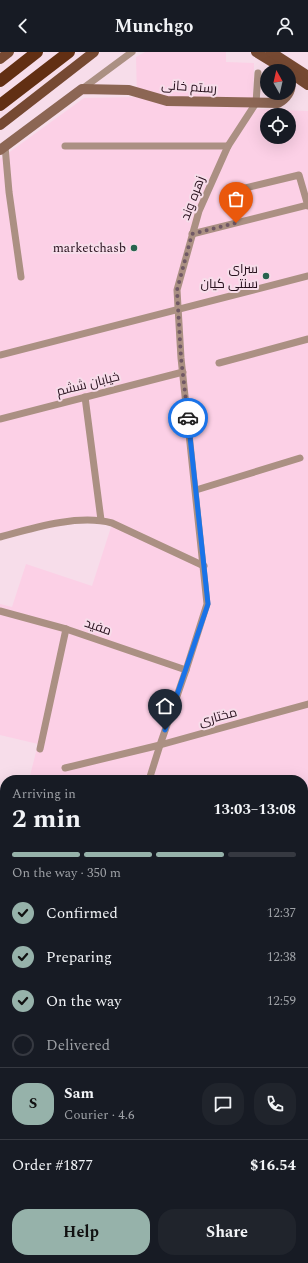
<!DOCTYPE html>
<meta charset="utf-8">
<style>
body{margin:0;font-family:Spectral,Cairo,serif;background:#20242c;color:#f1f3f6;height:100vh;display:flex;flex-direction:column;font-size:15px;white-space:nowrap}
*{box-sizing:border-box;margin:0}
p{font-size:13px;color:#9ea1a6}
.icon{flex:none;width:22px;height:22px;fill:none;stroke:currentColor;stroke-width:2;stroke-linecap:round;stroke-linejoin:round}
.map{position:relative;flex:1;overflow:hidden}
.side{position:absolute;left:0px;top:723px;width:308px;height:488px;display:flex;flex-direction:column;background:#171b24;border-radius:16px 16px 0 0;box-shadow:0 4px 16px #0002}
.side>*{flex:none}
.needle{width:26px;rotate:352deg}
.tools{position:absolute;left:260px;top:12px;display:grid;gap:8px}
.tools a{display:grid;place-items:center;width:36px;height:36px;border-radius:50%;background:#171b24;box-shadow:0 4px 16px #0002;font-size:20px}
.pin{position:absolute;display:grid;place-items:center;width:34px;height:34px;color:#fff;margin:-41px -17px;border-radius:50% 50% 50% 0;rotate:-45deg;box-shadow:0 0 4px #0007}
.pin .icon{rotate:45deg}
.courier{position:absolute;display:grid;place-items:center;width:40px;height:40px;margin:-20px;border:3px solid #1a73e8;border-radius:50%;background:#fff;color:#222;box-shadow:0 1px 5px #0007}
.headline em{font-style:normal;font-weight:700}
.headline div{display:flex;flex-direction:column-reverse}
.headline{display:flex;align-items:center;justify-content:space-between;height:68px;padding:0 12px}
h1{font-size:26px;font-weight:700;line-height:30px}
.bar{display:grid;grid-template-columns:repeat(4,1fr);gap:6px 4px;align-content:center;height:48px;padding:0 12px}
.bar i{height:5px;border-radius:3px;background:#363941}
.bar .on{background:#96b2aa}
.bar p{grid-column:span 4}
.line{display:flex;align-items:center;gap:10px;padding:0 12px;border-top:1px solid #363941}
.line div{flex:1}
.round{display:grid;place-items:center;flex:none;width:42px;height:42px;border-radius:16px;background:#20242c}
ol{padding:0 12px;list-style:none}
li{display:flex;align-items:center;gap:12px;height:44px}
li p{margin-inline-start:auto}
li .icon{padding:4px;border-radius:50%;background:#96b2aa;color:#111;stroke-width:4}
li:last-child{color:#9ea1a6}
li i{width:22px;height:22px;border:2px solid #363941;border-radius:50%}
.button{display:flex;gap:8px;margin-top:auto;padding:8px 12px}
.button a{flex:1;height:46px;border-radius:16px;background:#96b2aa;color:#111;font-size:16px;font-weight:700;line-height:46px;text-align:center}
.button a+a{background:#20242c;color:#f1f3f6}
header{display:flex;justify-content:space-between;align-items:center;height:52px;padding:0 12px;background:#171b24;font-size:18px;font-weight:700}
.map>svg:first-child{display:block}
.built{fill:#fcd0e6;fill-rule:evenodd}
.green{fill:#f7c0dc}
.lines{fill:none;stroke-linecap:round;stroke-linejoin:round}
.street{stroke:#ab9083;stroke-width:7}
.secondary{stroke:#8c6654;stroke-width:10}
.primary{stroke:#764932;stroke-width:10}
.highway{stroke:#622f13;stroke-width:12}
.done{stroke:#705865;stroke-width:4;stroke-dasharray:0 7.2}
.route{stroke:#1a73e8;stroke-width:5}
.poi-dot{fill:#27634e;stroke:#f7ddea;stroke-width:1.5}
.labels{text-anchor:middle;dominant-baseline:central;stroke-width:4;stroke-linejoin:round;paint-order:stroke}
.street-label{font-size:13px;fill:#27101d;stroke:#f7ddea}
.poi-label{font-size:13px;fill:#27101d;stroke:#f7ddea;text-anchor:end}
</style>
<header><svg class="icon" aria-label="back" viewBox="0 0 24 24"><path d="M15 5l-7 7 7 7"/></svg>Munchgo<svg class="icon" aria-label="person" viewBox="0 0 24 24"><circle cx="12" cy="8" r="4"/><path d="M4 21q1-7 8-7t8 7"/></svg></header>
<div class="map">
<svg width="308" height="1211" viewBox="0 0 308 1211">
<rect width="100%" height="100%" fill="#f7ddea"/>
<g class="built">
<path d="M145 0H226V10L254 11 253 57 308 59V875L303 876V728H29L38 692 0 683V552L12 555 26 512 92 534 112 472 88 469 0 485V107L84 46 137 45 136 5ZM267 63H289V85H267Z"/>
<path d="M0 757 5 758V935L0 915Z"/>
<path d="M308 895V983L303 984V896Z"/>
<path d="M303 1065H308V1211H71L73 1206H221L239 1209 240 1206H303Z"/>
</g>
<path class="green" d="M5 1195V1206H35L33 1211H0V1197Z"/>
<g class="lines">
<g class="street">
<path d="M82 37 132 0"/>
<path d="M5 94 9 140 21 225"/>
<path d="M65 94H228"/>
<path d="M225 141 299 123 308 154"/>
<path d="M192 182 308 153"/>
<path d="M0 303 308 224"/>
<path d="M219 311 308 287"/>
<path d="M85 345 101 468"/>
<path d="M0 367 183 320"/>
<path d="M196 438 300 406"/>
<path d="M0 485C33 476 78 462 112 471L204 514"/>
<path d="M0 559 66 577 186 618"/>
<path d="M40 697 66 577"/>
<path d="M65 716 160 693 308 652"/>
<path d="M149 728 160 693 186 618 207 552 181 306 177 238 199 159 228 94 256 51 258 21"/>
<path d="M0 1040 5 1039"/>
<path d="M0 1066 5 1065"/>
<path d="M0 1120 5 1119"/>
<path d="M0 1147 5 1146"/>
<path d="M0 1173 5 1172"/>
<path d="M209 1211 210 1206"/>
<path d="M289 1211 291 1206"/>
</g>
<g class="secondary">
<path d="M0 98 82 37 129 38 167 49 278 51C290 44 293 35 289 23"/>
<path d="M303 888 308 887"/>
<path d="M0 963 5 962"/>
<path d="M0 971 5 970"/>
<path d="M48 1211 49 1206"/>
<path d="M62 1211 63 1206"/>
</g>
<g class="primary">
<path d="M256 0 287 19"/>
<path d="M271 0 308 24"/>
<path d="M0 7 9 0"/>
<path d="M289 20 308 33"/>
<path d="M0 73 94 0"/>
</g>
<g class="highway">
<path d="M0 29 37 0"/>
<path d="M0 53 69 0"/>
</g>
</g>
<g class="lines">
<path class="done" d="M188 366 181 306 177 238 192 182 236 171"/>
<path class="route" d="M165 678 208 552 188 366"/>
</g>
<g class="poi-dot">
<circle cx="134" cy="196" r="4"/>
<circle cx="266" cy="224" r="4"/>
</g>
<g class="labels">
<g class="street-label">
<text transform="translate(189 35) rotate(4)">رستم خانی</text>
<text transform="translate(193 146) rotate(-69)">زهره وند</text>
<text transform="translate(88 332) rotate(-14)">خیابان ششم</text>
<text transform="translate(98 575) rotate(19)">مفید</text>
<text transform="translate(218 665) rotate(-15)">مختاری</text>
</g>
<g class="poi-label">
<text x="126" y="196">marketchasb</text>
<text x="258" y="217">سرای<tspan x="258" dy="15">سنتی کیان</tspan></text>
</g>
</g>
</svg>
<div class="tools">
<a><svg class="needle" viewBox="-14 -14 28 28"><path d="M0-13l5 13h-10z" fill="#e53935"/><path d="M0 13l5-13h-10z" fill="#9ea1a6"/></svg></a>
<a><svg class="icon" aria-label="locate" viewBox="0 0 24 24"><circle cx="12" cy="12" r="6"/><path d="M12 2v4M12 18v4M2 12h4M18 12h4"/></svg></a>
</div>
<div class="pin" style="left:236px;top:171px;background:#ea580c"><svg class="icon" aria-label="bag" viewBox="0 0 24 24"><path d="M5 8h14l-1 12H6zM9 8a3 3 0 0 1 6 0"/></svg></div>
<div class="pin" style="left:165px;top:678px;background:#1f2937"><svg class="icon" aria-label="home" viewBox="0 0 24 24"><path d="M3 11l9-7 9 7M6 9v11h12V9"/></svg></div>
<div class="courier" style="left:188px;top:366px"><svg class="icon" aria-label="car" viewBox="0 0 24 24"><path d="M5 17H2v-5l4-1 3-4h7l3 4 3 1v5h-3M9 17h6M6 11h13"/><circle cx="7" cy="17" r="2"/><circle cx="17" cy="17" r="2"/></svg></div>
<section class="side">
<div class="headline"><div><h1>2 min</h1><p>Arriving in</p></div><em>13:03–13:08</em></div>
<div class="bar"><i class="on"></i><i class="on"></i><i class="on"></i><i></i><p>On the way · 350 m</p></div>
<ol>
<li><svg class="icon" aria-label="check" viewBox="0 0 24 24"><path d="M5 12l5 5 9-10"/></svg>Confirmed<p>12:37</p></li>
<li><svg class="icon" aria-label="check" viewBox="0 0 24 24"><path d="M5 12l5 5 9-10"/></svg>Preparing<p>12:38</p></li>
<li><svg class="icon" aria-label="check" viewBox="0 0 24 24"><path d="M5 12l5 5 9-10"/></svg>On the way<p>12:59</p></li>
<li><i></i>Delivered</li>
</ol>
<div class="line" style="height:72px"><b class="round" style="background:#96b2aa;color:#111">S</b><div><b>Sam</b><p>Courier · 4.6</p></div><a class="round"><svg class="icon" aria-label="chat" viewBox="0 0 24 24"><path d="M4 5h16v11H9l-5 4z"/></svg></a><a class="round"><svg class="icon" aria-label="phone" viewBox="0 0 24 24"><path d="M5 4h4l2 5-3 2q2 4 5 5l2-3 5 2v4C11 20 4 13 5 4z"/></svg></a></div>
<div class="line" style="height:52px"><div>Order #1877</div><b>$16.54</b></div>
<div class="button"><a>Help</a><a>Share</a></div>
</section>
</div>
